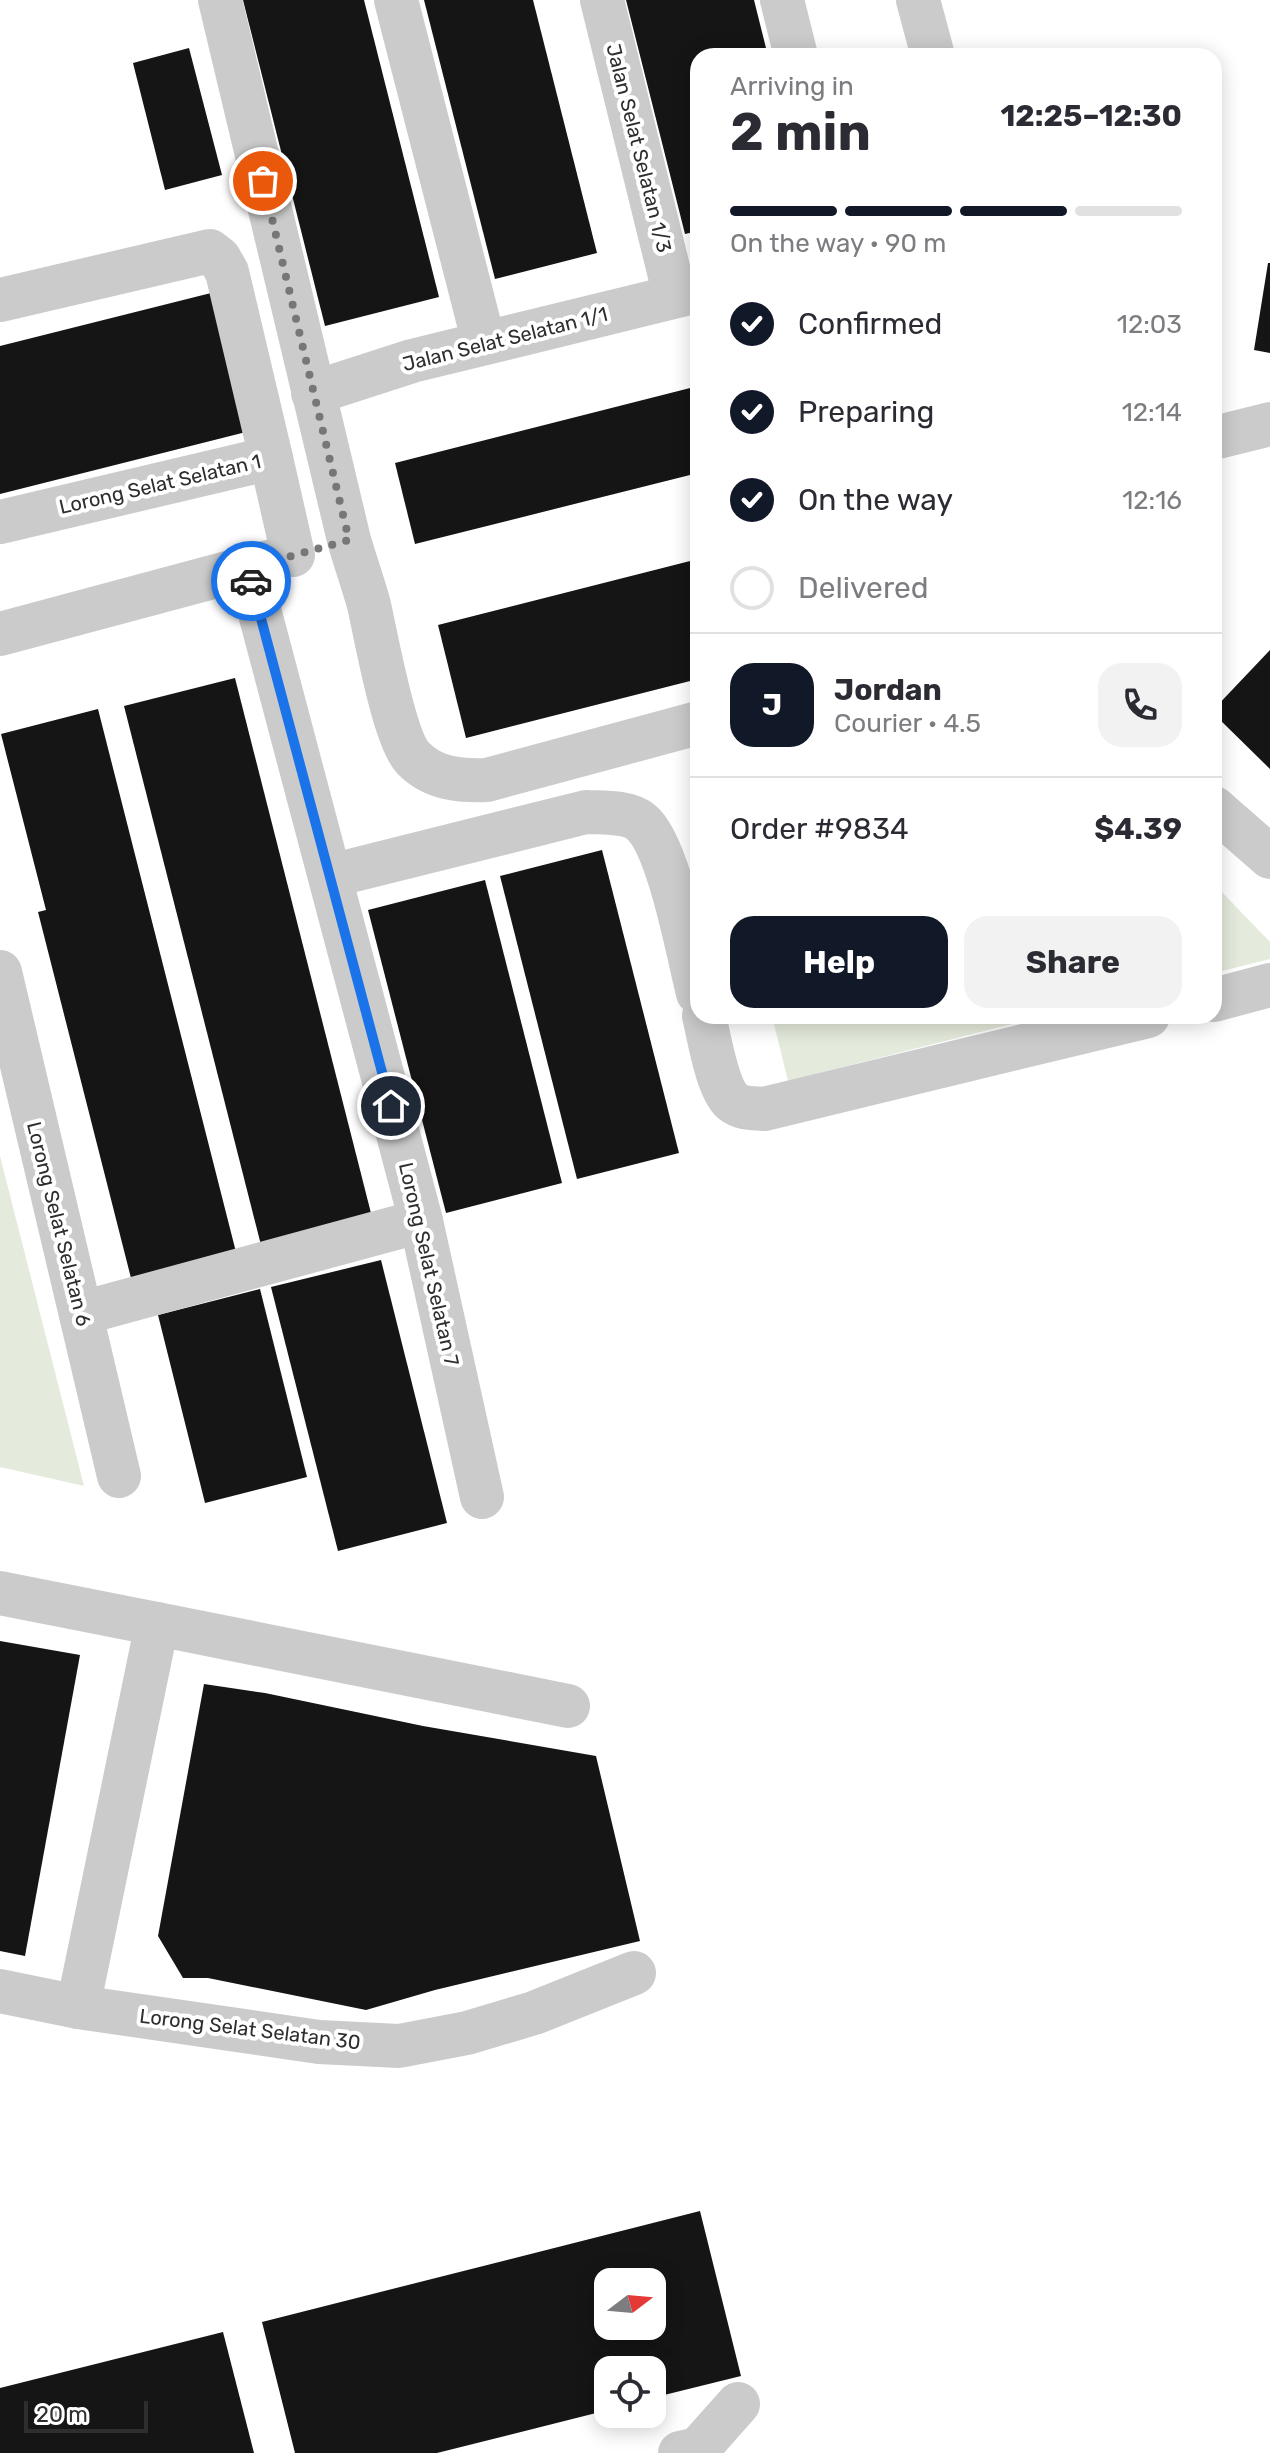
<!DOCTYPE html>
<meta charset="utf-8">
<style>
body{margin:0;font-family:Rubik,sans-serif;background:#f2f2f3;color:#2b2b33;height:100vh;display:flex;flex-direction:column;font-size:30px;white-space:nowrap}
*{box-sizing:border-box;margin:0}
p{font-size:26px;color:#7c7c81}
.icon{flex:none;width:44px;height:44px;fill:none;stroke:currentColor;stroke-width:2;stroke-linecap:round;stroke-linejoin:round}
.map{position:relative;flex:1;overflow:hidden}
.side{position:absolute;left:690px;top:48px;width:532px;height:976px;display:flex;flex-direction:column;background:#fff;border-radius:24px;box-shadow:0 4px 20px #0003}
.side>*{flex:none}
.needle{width:52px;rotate:74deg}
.fabs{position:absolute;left:594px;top:2268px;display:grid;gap:16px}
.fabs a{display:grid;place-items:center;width:72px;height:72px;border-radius:16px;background:#fff;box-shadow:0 4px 20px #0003;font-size:40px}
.scale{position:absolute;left:24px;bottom:20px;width:124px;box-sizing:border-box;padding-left:8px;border:4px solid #2e2e2e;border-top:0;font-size:22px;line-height:28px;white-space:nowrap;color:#2e2e2e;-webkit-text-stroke:6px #fff;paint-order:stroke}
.pin{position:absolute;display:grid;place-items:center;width:68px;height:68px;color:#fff;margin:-34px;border:4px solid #fff;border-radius:50%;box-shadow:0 2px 8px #0007}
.courier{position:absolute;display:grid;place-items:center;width:80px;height:80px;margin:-40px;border:6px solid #1a73e8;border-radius:50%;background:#fff;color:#222;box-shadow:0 2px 10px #0007}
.summary em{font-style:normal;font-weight:700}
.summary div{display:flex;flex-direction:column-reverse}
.summary{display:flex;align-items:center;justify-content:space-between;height:136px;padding:0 40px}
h1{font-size:52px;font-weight:700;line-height:60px}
.bar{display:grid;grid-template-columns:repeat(4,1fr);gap:12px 8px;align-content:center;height:96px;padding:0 40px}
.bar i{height:10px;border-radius:6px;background:#e1e1e2}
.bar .on{background:#111827}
.bar p{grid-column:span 4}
.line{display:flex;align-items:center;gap:20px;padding:0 40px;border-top:2px solid #e1e1e2}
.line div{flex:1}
.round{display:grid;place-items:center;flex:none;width:84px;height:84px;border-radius:24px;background:#f2f2f3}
ol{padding:0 40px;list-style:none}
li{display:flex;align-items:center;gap:24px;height:88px}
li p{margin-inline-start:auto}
li .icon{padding:8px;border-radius:50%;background:#111827;color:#fff;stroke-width:4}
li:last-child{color:#7c7c81}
li i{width:44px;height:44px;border:4px solid #e1e1e2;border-radius:50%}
.cta{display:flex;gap:16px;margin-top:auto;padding:16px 40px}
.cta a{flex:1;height:92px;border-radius:24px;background:#111827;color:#fff;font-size:32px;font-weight:700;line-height:92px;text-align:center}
.cta a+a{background:#f2f2f3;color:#2b2b33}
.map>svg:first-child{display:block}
.green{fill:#e5ebdc}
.building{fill:#151515;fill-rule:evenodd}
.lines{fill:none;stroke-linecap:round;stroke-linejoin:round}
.minor{stroke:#cbcbcb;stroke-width:44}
.done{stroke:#777;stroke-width:8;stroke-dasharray:0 14.4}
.route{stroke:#1a73e8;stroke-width:10}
.labels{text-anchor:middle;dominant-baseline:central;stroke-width:8;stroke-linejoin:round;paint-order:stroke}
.street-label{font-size:20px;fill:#2e2e2e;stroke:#fff}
</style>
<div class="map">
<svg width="1270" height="2453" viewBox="0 0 1270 2453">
<rect width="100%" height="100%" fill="#fff"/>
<g class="green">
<path d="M1214 884 1270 942V959L1214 973Z"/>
<path d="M772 1016H1044L788 1081Z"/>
<path d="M0 1156 84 1486 0 1467Z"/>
</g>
<g class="building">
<path d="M243 0H364L439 297 325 326Z"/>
<path d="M424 0H533L597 253 495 279Z"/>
<path d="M626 0H754L768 56H698V231L685 234Z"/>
<path d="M189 48 222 175 165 190 133 63Z"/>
<path d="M1268 263H1270V353L1254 350Z"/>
<path d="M219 291 254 430 0 494V346Z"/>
<path d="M698 386V473L415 544 395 463Z"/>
<path d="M698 559V679L466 738 438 625Z"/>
<path d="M1270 650V769L1214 714V709Z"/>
<path d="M235 678 373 1221 262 1249 124 706Z"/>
<path d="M98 709 237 1256 132 1282 38 912 46 910 1 734Z"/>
<path d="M602 850 679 1153 577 1179 500 876Z"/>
<path d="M485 880 562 1183 446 1213 368 910Z"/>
<path d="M381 1260 447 1523 338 1551 271 1287Z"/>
<path d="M260 1289 307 1477 205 1503 158 1315Z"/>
<path d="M0 1641 80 1655 25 1956 0 1951Z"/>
<path d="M204 1684 265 1693 423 1726 596 1756 640 1941 435 1990 366 2010 208 1978H183L158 1936Z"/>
<path d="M700 2211 741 2376 652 2398V2370H608V2410L437 2453H295L262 2322ZM608 2282H652V2326H608Z"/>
<path d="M223 2332 254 2453H0V2388Z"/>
</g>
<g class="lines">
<g class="minor">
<path d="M220 0 349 540C355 561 363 583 369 605 376 636 394 738 413 758 433 779 460 781 487 780L698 723"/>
<path d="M396 0 484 343"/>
<path d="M602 0 675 296"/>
<path d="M782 0 796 56"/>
<path d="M918 0 933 56"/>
<path d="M0 300 210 251 219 258 227 272 271 458"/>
<path d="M313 393 412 361 698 291"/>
<path d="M1214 438 1270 424"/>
<path d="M0 522 271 458 293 555"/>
<path d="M248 568 421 1221 482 1497"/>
<path d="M0 634 276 560"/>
<path d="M1214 808 1270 857"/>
<path d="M330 876 586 812C602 813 628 811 641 822 669 845 688 954 698 993"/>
<path d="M0 972 119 1476"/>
<path d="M1214 1000 1270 985"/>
<path d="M704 1016C709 1036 717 1089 733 1102 742 1109 753 1108 764 1109L1148 1016"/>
<path d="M82 1313 421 1221"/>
<path d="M0 1593 157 1624"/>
<path d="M0 1991 78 2007 319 2042 399 2046 467 2033 534 2013 634 1973"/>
<path d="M78 2007 157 1624 568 1706"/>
<path d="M680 2453 698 2449 738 2404"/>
</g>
</g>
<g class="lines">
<path class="done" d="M251 581 248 568 349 540 263 181"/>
<path class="route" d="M251 581 391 1106"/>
</g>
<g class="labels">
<g class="street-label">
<text transform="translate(639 148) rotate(76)">Jalan Selat Selatan 1/3</text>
<text transform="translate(505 339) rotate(-14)">Jalan Selat Selatan 1/1</text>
<text transform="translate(160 484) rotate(-13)">Lorong Selat Selatan 1</text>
<text transform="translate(59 1224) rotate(76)">Lorong Selat Selatan 6</text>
<text transform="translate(429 1264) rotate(77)">Lorong Selat Selatan 7</text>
<text transform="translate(250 2029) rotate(7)">Lorong Selat Selatan 30</text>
</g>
</g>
</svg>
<div class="fabs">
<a><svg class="needle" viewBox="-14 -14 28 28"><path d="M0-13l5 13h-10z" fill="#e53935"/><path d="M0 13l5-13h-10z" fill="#7c7c81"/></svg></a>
<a><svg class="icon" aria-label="locate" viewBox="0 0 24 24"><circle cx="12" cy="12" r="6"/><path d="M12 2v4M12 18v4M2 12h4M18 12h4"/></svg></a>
</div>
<div class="scale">20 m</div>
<div class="pin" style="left:263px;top:181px;background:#ea580c"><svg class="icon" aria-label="bag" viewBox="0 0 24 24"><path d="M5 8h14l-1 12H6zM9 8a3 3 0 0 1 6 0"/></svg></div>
<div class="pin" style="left:391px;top:1106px;background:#1f2937"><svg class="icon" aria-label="home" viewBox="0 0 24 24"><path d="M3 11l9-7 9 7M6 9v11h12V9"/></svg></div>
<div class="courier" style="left:251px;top:581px"><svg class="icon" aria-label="car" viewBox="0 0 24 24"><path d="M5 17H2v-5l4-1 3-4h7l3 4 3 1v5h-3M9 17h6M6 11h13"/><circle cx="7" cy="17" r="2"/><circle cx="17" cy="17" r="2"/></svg></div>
<section class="side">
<div class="summary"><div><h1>2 min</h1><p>Arriving in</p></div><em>12:25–12:30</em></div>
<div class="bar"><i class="on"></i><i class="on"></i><i class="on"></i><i></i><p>On the way · 90 m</p></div>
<ol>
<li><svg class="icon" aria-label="check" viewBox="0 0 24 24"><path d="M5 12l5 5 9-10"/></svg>Confirmed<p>12:03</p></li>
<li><svg class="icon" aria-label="check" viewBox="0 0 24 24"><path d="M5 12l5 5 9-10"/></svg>Preparing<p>12:14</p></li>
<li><svg class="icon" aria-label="check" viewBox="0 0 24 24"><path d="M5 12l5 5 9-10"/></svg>On the way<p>12:16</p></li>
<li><i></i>Delivered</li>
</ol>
<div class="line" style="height:144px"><b class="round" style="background:#111827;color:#fff">J</b><div><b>Jordan</b><p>Courier · 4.5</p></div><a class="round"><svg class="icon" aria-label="phone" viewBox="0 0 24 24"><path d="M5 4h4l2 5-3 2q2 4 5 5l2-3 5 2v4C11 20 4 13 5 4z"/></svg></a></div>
<div class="line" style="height:104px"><div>Order #9834</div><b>$4.39</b></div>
<div class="cta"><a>Help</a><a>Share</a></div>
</section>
</div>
